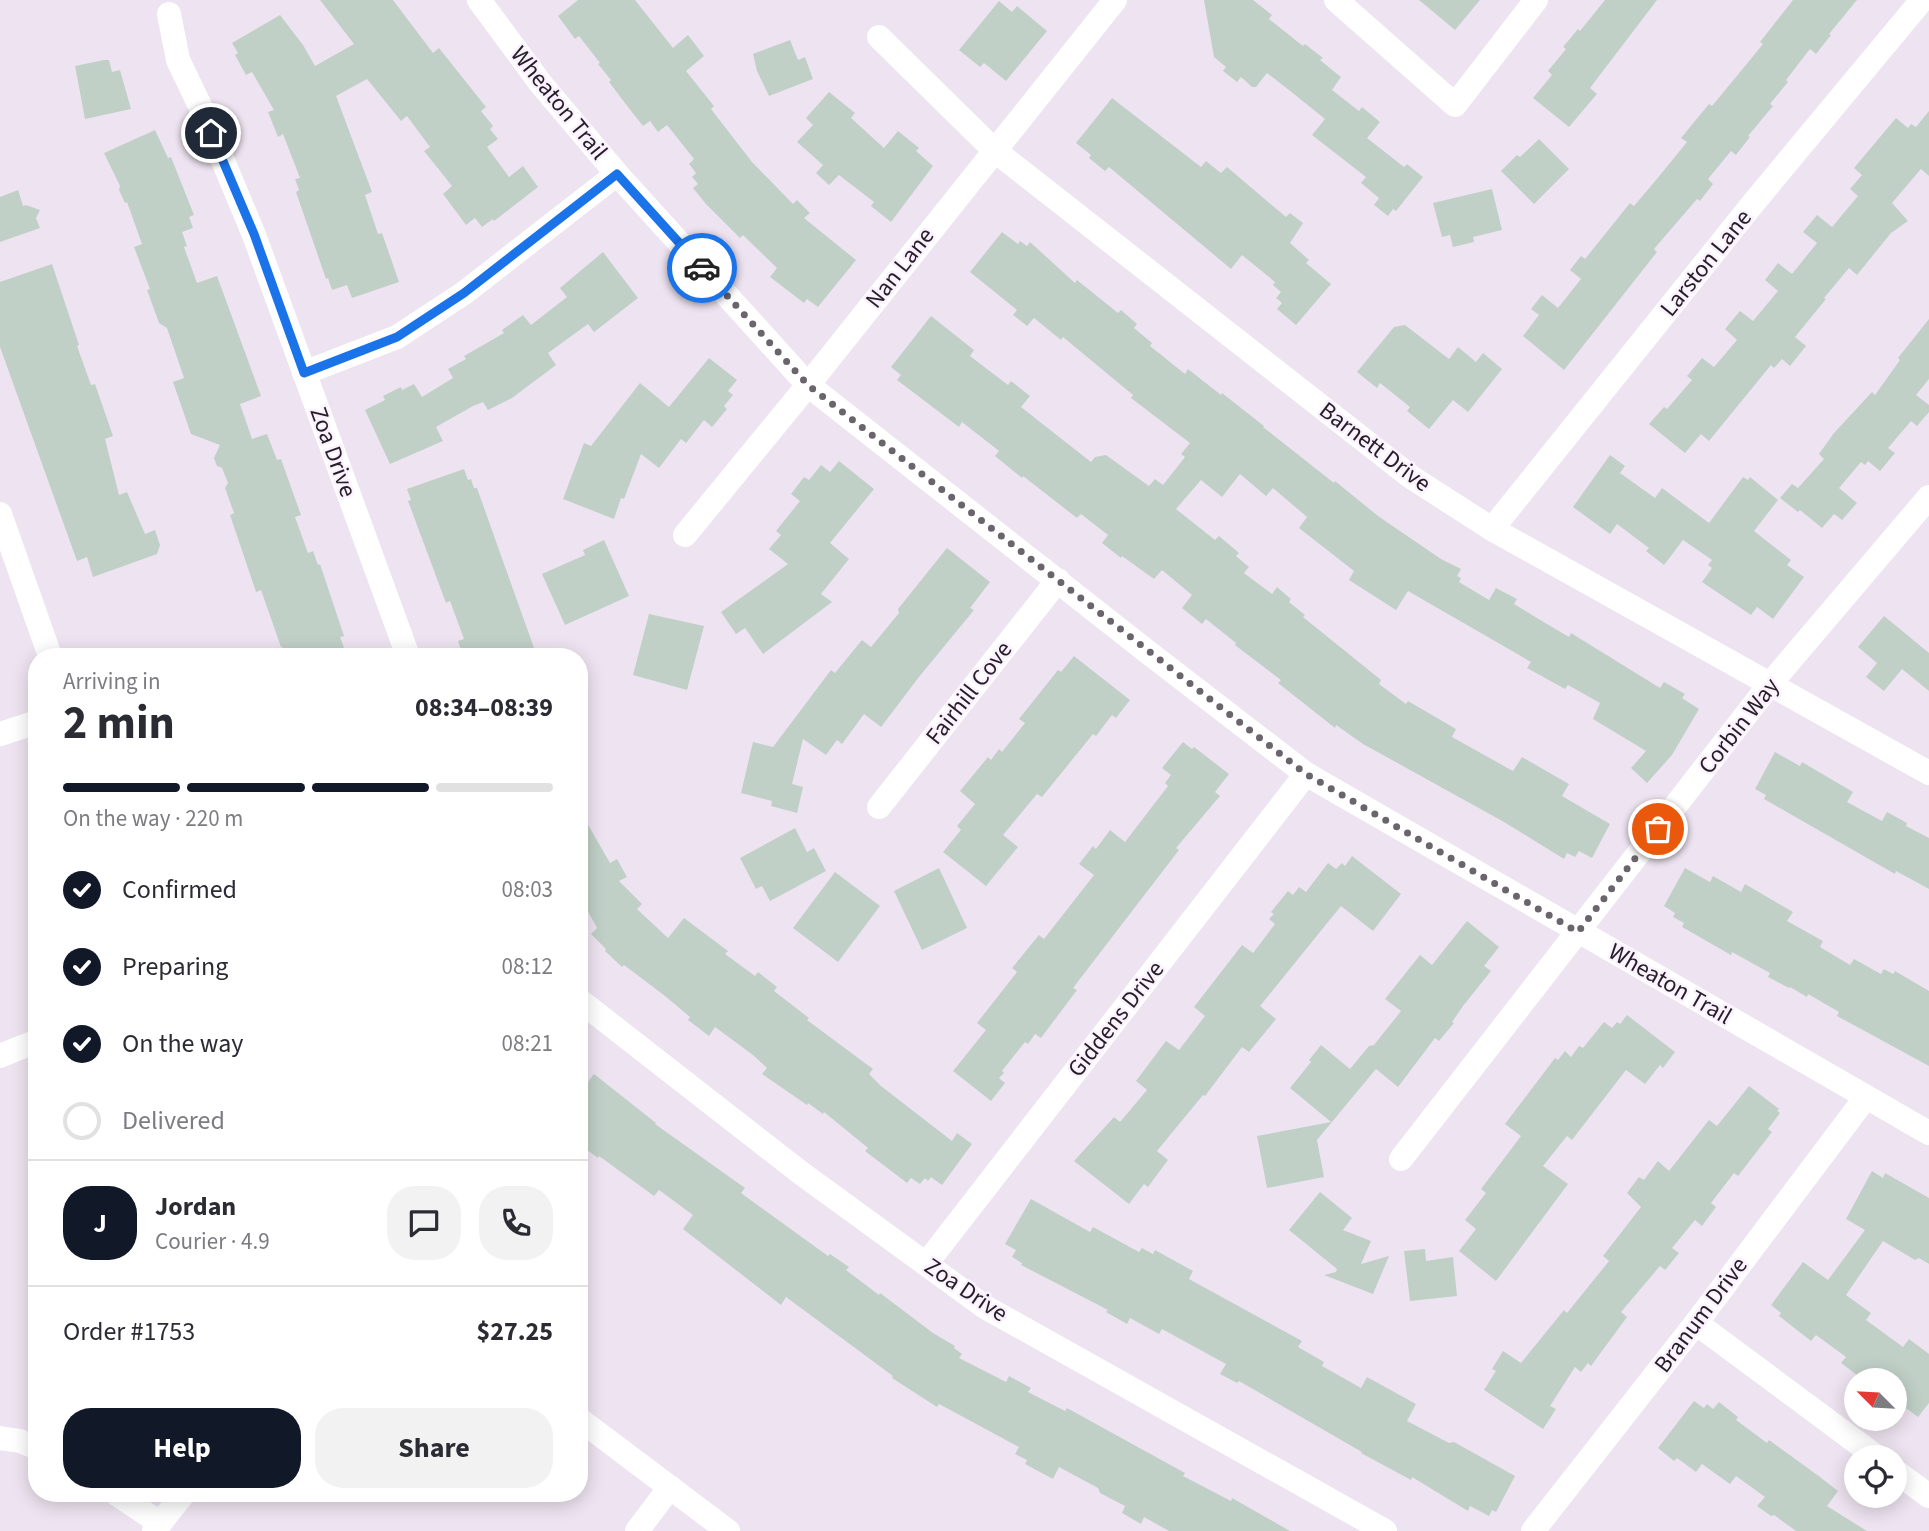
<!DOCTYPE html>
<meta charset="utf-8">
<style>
body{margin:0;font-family:"Source Sans 3",sans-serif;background:#f2f2f3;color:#2b2b33;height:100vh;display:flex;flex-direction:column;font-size:26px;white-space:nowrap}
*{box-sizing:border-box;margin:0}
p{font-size:23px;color:#7c7c81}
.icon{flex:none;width:38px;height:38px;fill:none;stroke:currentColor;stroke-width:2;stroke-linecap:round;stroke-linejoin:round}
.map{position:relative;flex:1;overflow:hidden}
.panel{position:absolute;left:28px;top:648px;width:560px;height:854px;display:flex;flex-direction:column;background:#fff;border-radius:28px;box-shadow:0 4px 18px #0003}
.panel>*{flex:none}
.needle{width:46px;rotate:294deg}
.tools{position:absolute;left:1844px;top:1368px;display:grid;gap:14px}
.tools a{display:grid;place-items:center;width:63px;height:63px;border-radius:50%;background:#fff;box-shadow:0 4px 18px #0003;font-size:35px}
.pin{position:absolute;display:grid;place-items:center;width:60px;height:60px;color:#fff;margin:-30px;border:4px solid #fff;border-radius:50%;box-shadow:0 2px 7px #0007}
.courier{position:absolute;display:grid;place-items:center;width:70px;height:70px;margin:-35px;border:5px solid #1a73e8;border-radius:50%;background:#fff;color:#222;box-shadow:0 2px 9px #0007}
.overview em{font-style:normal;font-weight:700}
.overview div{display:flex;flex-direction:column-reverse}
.overview{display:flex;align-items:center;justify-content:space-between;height:119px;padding:0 35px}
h1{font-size:46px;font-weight:700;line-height:52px}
.bar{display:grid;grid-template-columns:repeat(4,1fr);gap:10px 7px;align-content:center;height:84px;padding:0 35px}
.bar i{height:9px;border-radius:5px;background:#e1e1e2}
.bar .active{background:#111827}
.bar p{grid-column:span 4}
.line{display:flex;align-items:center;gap:18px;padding:0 35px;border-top:2px solid #e1e1e2}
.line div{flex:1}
.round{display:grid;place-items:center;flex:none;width:74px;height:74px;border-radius:28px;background:#f2f2f3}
ol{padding:0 35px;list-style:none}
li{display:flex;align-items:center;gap:21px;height:77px}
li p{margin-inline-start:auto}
li .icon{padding:7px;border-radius:50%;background:#111827;color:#fff;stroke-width:4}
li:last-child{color:#7c7c81}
li i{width:38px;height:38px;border:4px solid #e1e1e2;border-radius:50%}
.primary-button{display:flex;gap:14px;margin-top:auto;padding:14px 35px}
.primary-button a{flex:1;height:80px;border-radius:28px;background:#111827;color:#fff;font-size:28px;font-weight:700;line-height:80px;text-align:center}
.primary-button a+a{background:#f2f2f3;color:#2b2b33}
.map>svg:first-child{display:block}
.building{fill:#c0d0c7}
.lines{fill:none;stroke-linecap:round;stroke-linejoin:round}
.street{stroke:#fff;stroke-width:24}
.done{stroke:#6a646c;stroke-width:7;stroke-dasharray:0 12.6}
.route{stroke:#1a73e8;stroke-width:9}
.labels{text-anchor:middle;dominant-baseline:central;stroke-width:5;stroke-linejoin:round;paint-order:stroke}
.street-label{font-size:24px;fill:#231f24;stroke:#fcf1ff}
</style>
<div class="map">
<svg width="1929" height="1531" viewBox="0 0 1929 1531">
<rect width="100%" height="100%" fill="#eee4f1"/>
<g class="building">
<path d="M320 0H393L433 53 439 48 486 107 481 111 493 126 490 129 498 139 487 147 509 177 523 166 538 187 494 221 493 219 482 227 475 218 466 225 443 194 452 186 424 151 430 147 407 116 401 121 367 79 336 96 372 192 365 195 378 234 382 233 399 282 352 298 347 285 332 290 328 278 326 279 296 192 299 190 295 179 300 178 283 134 278 137 268 112 274 110 252 72 246 75 235 55 238 53 232 43 280 15 303 45 315 66 354 44Z"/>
<path d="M578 0H635L673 48 688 35 704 56 686 71 714 106 711 109 752 162 793 204 797 200 810 213 804 218 856 260 818 307 807 299 804 303 770 277 777 268 743 235 740 238 706 204 693 188 698 184 692 177 696 173 689 164 694 159 667 125 658 132 650 121 643 126 628 107 609 82 611 80 598 64 600 63 579 36 575 39 558 16Z"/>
<path d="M1204 0H1253L1272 15 1269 19 1303 46 1305 44 1323 58 1320 60 1341 77 1332 90 1359 111 1362 107 1380 122 1367 138 1404 167 1407 164 1423 177 1396 211 1393 209 1388 216 1374 205 1379 198 1361 183 1366 177 1312 135 1325 119 1294 94 1267 73 1256 87H1252L1241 77 1237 82 1223 71 1226 67 1214 57Z"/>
<path d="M1419 0H1480L1455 30Z"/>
<path d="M1605 0H1657L1590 88 1597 94 1569 127 1533 98 1552 75 1548 71 1566 49 1563 47 1578 29 1580 31Z"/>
<path d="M1793 0H1857L1829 34 1831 35 1816 54 1810 49 1786 80 1788 82 1770 104 1773 106 1748 136 1750 137 1736 155 1731 151 1708 179 1713 184 1700 201 1697 199 1654 249 1657 252 1564 370 1523 336 1539 315 1531 309 1542 295 1558 308 1581 279 1570 270 1581 256 1585 259 1630 203 1634 206 1656 180 1687 142 1681 138 1709 104 1712 106 1736 77 1763 44 1760 42Z"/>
<path d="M999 1 1012 12 1017 6 1047 31 1006 81 984 63 980 67 959 50Z"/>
<path d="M790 40 798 60 805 57 813 79 769 96 757 71 753 54Z"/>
<path d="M104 60H109L112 72 120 70 131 109 85 119 75 66Z"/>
<path d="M829 92 855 113 851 118 884 148 898 131 919 148 916 151 933 166 891 222 871 206 874 202 839 175 829 185 816 173 823 165 797 142 813 125 806 118Z"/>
<path d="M1112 98 1201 167 1206 161 1221 173 1227 167 1286 217 1290 213 1303 223 1290 243 1309 260 1306 263 1331 284 1296 325 1277 309 1282 303 1276 298 1281 292 1273 285 1275 282 1242 255 1231 269 1109 167 1105 171 1089 158 1091 155 1076 143Z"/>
<path d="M1929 111V176L1921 169 1892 203 1908 221 1891 233 1857 275 1849 268 1824 298 1826 299 1795 337 1806 346 1790 366 1782 359 1774 368 1771 365 1709 441 1701 434 1685 453 1649 424 1664 407 1667 409 1692 380 1687 376 1702 358 1714 367 1737 340 1725 329 1740 311 1753 321 1778 291 1765 280 1778 263 1792 274 1817 243 1803 232 1817 215 1832 227 1858 196 1850 189 1862 175 1854 168 1896 118 1908 128 1911 124 1916 127Z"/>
<path d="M155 130 168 158 171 157 194 215 189 217 193 228 182 232 187 246 184 247 197 283 217 276 261 396 240 404 252 439 267 434 277 460 281 459 301 515 295 517 308 553 313 551 318 565 320 564 344 636 340 637 347 656H289L286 649 281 647 261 590 256 592 230 515 234 513 225 488 228 483 222 468 217 466 214 458 220 445 191 434 173 382 184 378 167 328 159 323 147 290 150 289 134 247 142 244 127 202 125 203 119 190 120 186 104 153Z"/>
<path d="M1539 139 1569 169 1534 204 1501 171 1517 155 1520 157Z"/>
<path d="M1492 189 1502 230 1473 237 1474 242 1453 247 1450 235 1442 237 1433 203Z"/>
<path d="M18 190 23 206 26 205 40 210 36 218 40 228 0 242V197Z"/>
<path d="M1002 232 1018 244 1020 241 1027 246 1030 242 1075 283 1077 280 1118 313 1121 310 1137 324 1134 328 1152 343 1150 346 1185 374 1188 369 1221 395 1222 393 1264 426 1263 427 1334 483 1335 481 1378 516 1441 559 1461 569 1457 576 1461 578 1459 582 1489 600 1496 588 1517 599 1514 604 1537 618 1569 637 1571 633 1660 688 1664 682 1685 694 1682 698 1699 709 1672 755 1647 783 1631 768 1646 751 1593 719 1600 703 1568 685 1565 689 1527 668 1531 662 1408 591 1396 610 1349 580 1354 571 1299 528 1307 517 1273 488 1266 496 1240 474 1222 497 1201 480 1176 509 1215 540 1219 536 1239 553 1236 556 1249 567 1244 573 1272 594 1277 587 1291 599 1289 602 1305 615 1303 617 1381 680 1379 684 1406 704 1408 701 1456 729 1452 737 1513 771 1522 757 1569 784 1562 796 1610 824 1592 858 1579 851 1575 857 1567 853 1564 859 1504 822 1363 744 1336 725 1335 728 1278 683 1281 680 1235 645 1236 643 1206 619 1202 624 1182 608 1192 595 1162 570 1154 579 1122 556 1121 558 1102 543 1108 535 1081 514 1077 518 1023 476 1022 478 995 456 999 451 962 422 959 427 897 380 901 375 891 367 931 316 974 350 970 356 1008 385 1011 381 1030 396 1021 407 1091 462 1095 457 1106 455 1149 486 1155 479 1163 485 1185 457 1181 454 1190 443 1131 398 1133 395 1063 337 1061 340 1034 318 1027 326 1013 315 1017 310 970 272Z"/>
<path d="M603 252 638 298 594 332 588 324 548 353 556 365 512 398 488 410 483 402 473 406 436 427 443 441 390 464 365 410 385 400 383 396 401 387 402 390 414 384 422 397 453 378 448 369 466 359 464 356 504 333 502 330 523 315 531 325 567 297 560 288Z"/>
<path d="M52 264 79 345 77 346 91 385 95 384 113 436 105 439 119 495 127 492 145 534 155 530 160 545 157 554 93 577 87 557 77 561 0 347V282Z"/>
<path d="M1929 319V379L1916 395 1929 405V412L1917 426 1911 421 1888 448 1895 453 1880 471 1868 461 1865 465 1861 462 1839 488 1857 503 1842 520 1834 514 1822 528 1800 510 1798 512 1780 498 1792 484 1798 488 1824 459 1819 454 1834 433 1872 392 1875 395 1900 360 1898 358Z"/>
<path d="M1405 325 1449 359 1458 347 1476 362 1483 353 1502 369 1468 412 1453 400 1429 429 1407 411 1410 407 1380 383 1377 388 1357 372 1394 327Z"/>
<path d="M709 358 737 380 728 391 733 395 724 406 727 409 712 427 704 420 686 443 681 439 659 468 641 454 624 499 621 498 614 519 563 499 584 443 591 446 640 383 669 407Z"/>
<path d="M1610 455 1625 466 1620 473 1655 498 1662 488 1709 523 1743 477 1748 480 1750 477 1778 500 1754 531 1791 560 1787 565 1804 577 1773 619 1757 607 1751 615 1702 582 1712 568 1708 565 1712 560 1683 540 1664 565 1646 551 1649 548 1617 524 1610 534 1573 507Z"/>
<path d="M839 461 874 489 830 543 849 559 821 594 832 602 763 654 745 628 736 634 721 612 788 564 769 549 781 535 776 531 800 501 791 494 804 477 809 480 821 465 830 472Z"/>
<path d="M464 469 468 480 471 479 474 488H477L534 648 514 656H463L458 641 464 639 450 601 446 603 408 501 411 500 407 489Z"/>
<path d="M604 540 629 596 565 625 542 574 585 555 583 550Z"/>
<path d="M947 548 990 582 970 608 974 610 919 677 881 727 864 714 842 744 837 740 826 755 803 739 792 784 803 787 797 813 771 806 772 801 741 793 753 742 773 747 831 670 835 673 862 640 871 647 899 613 898 609Z"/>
<path d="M649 614 704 626 687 690 633 675Z"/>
<path d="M1884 616 1929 653V691L1902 669 1884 691 1866 677 1877 663 1858 647Z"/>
<path d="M1074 656 1130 700 1116 718 1112 715 1096 736 1093 734 1042 797 1037 794 1003 835 1018 847 986 886 943 852 961 830 957 826 975 804 960 791 988 757 991 760 999 749 1002 752 1025 723 1019 719 1058 670 1061 672Z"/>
<path d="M1183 742 1192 749 1194 747 1229 774 1215 792 1220 796 1176 848 1179 850 1073 988 1077 990 1041 1038 1035 1034 1028 1044 1025 1042 1002 1071 1004 1073 999 1078 1005 1083 991 1101 953 1071 986 1030 977 1023 1017 972 1012 968 1039 935 1044 939 1094 875 1079 864 1093 846 1096 849 1110 830 1125 842 1168 786 1165 783 1171 775 1162 768Z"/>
<path d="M1775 752 1800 766 1802 762 1853 792 1847 802 1882 821 1887 812 1907 823 1906 826 1929 838V889L1896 871 1895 874 1764 799 1766 795 1755 789Z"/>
<path d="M579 809 610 863 617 859 627 877 619 881 642 904 637 909 668 938 684 918 728 951 725 954 755 976 758 972 777 987 774 991 809 1018 807 1020 873 1069 869 1074 881 1086 952 1141 957 1133 972 1144 942 1185 931 1177 928 1181 925 1178 920 1184 911 1178 907 1183 865 1151 868 1148 824 1112 823 1114 808 1103 807 1105 762 1074 767 1068 753 1055 715 1027 709 1036 688 1020 690 1017 665 996 624 965 622 967 605 951 606 949 591 934 597 928 579 895Z"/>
<path d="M795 828 807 852 814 848 826 871 770 901 762 886 756 889 740 858Z"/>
<path d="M1352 856 1401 894 1373 931 1341 906 1260 1006 1276 1019 1249 1052 1242 1047 1205 1096 1203 1095 1157 1151 1168 1160 1148 1187 1144 1184 1129 1204 1074 1161 1114 1117 1120 1122 1147 1090 1136 1081 1166 1041 1179 1050 1205 1016 1194 1007 1242 945 1253 953 1275 924 1269 919 1274 914 1271 912 1288 891 1293 895 1299 887 1306 892 1328 863 1336 869 1342 863 1345 866Z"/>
<path d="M939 868 967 928 922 950 894 891Z"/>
<path d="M1685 868 1710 882 1713 876 1741 892 1745 884 1793 912 1787 921 1823 941 1820 947 1850 965 1854 959 1881 974 1884 969 1893 974 1895 971 1929 991V1066L1837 1016 1839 1012 1808 994 1807 997 1790 987 1789 988 1768 977 1770 973 1732 952 1731 955 1682 927 1684 923 1673 917 1675 913 1664 906Z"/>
<path d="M835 872 880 906 838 962 793 928Z"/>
<path d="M1467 921 1499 947 1484 966 1491 971 1463 1006 1452 1022 1454 1023 1439 1041 1435 1038 1398 1087 1376 1069 1346 1105 1317 1140 1324 1177 1267 1188 1257 1136 1331 1122 1290 1088 1311 1062 1309 1060 1321 1045 1350 1069 1369 1046 1374 1045 1401 1011 1385 999 1420 955 1432 965Z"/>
<path d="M1627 1015 1675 1052 1663 1068 1660 1065 1645 1084 1626 1070 1572 1140 1567 1136 1543 1166 1568 1184 1496 1281 1459 1251 1476 1229 1465 1220 1486 1193 1481 1189 1521 1136 1505 1124 1555 1058 1558 1060 1565 1051 1571 1057 1579 1046 1583 1048 1604 1022 1612 1028 1617 1022 1620 1024Z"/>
<path d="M594 1074 656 1123 655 1124 745 1188 741 1193 828 1256 830 1254 849 1267 846 1270 879 1295 880 1293 933 1333 955 1346 954 1348 962 1354 959 1358 1006 1382 1009 1376 1031 1388 1028 1392 1065 1411 1067 1408 1185 1473 1183 1476 1231 1501 1232 1498 1290 1531H1169L1144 1517 1141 1524 1122 1513 1125 1506 1100 1493 1098 1488 1059 1467 1053 1479 1025 1464 1027 1460 1015 1454 1019 1447 939 1404 937 1407 892 1378 893 1376 786 1297 781 1305 683 1229 693 1215 659 1190 654 1196 599 1156 598 1158 579 1144V1094Z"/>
<path d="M1749 1086 1779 1109 1777 1111 1780 1113 1768 1129 1772 1132 1738 1176 1734 1173 1711 1203 1716 1207 1702 1226 1695 1220 1672 1248 1679 1253 1665 1270 1660 1266 1621 1312 1627 1317 1591 1366 1588 1363 1581 1372 1575 1367 1550 1406 1556 1409 1543 1429 1484 1390 1496 1371 1492 1369 1503 1351 1521 1363 1564 1310 1567 1313 1609 1261 1603 1256 1641 1207 1627 1193 1639 1177 1644 1180 1658 1161 1669 1171 1709 1120 1717 1126Z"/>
<path d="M1872 1171 1883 1178 1885 1173 1929 1198V1264L1919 1258 1915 1260 1883 1241 1846 1295 1871 1313 1866 1320 1903 1347 1909 1339 1929 1354V1403L1918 1417 1895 1400V1381H1865L1841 1363 1846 1357 1816 1335 1811 1341 1779 1316 1781 1313 1771 1305 1803 1262 1828 1280 1865 1230 1846 1219Z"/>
<path d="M1320 1192 1352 1218 1343 1230 1371 1241 1361 1264 1389 1256 1373 1294 1324 1275 1336 1272 1337 1269 1289 1230Z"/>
<path d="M1031 1199 1090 1232 1093 1227 1139 1252 1142 1248 1153 1254 1155 1250 1193 1271 1189 1279 1302 1341 1298 1347 1324 1362 1322 1366 1361 1388 1367 1377 1416 1404 1407 1421 1449 1443 1454 1442 1515 1476 1496 1512 1492 1510 1489 1516 1470 1506 1468 1511 1412 1477 1411 1480 1361 1453 1362 1452 1239 1381 1237 1383 1220 1374 1226 1364 1162 1329 1159 1334 1130 1318 1127 1324 1106 1312 1108 1310 1021 1265 1022 1263 1012 1257 1016 1250 1005 1244Z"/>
<path d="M1425 1249 1426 1261 1453 1257 1457 1296 1410 1301 1404 1251Z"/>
<path d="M1694 1401 1704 1408 1707 1404 1713 1409 1719 1402 1738 1417 1736 1420 1767 1443 1769 1440 1820 1477 1838 1491 1827 1506 1867 1531H1796L1774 1515 1771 1516 1757 1506 1765 1497 1736 1476 1730 1484 1702 1464 1696 1472 1677 1458 1674 1461 1658 1448Z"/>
</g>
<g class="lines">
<g class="street">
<path d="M479 0 541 84 617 174 808 385 1149 653 1306 774 1929 1133"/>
<path d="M1336 0 1455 105 1536 0"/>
<path d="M169 14 178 60 201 108 254 235 408 656"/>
<path d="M879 37 994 150 1411 477 1492 529 1929 773"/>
<path d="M304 373 397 337 464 293 617 174"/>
<path d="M0 514 50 656"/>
<path d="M1492 529 1755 201 1922 0"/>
<path d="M685 535 808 385 1115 0"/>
<path d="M0 734 37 722"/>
<path d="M879 807 1058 580"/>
<path d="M579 1000 801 1173 985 1307 1385 1531"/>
<path d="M0 1056 37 1041"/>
<path d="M1401 1159 1770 684 1929 497"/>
<path d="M926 1264 1306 774"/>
<path d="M1696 1323 1878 1458"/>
<path d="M579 1419 728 1531"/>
<path d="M0 1438 20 1441 37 1448"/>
<path d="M1895 1471 1929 1496"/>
<path d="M115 1493 160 1523"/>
<path d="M154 1531 184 1493"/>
<path d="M637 1531 670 1487"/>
<path d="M1533 1531 1696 1323 1866 1097"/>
</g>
</g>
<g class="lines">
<path class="done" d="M702 268 808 385 1306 774 1578 932 1658 829"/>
<path class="route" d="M211 133 254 234 304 373 397 337 464 293 617 174 702 268"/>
</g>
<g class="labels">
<g class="street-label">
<text transform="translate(559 103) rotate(51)">Wheaton Trail</text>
<text transform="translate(1706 263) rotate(-51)">Larston Lane</text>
<text transform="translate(900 268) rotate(-52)">Nan Lane</text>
<text transform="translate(1375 447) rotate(37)">Barnett Drive</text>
<text transform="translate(333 452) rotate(70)">Zoa Drive</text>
<text transform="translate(969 693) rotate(-52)">Fairhill Cove</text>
<text transform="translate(1739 726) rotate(-52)">Corbin Way</text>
<text transform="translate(1670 984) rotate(30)">Wheaton Trail</text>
<text transform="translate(1116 1019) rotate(-52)">Giddens Drive</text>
<text transform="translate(966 1290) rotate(34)">Zoa Drive</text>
<text transform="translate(1701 1315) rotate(-53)">Branum Drive</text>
</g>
</g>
</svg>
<div class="tools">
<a><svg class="needle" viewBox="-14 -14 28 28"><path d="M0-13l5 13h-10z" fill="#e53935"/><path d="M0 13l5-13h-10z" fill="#7c7c81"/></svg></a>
<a><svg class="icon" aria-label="locate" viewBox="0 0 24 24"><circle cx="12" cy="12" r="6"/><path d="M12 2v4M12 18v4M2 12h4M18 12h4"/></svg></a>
</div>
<div class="pin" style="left:1658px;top:829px;background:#ea580c"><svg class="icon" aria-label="bag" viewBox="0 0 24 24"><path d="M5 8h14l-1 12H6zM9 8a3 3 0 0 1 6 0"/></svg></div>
<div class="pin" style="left:211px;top:133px;background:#1f2937"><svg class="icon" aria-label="home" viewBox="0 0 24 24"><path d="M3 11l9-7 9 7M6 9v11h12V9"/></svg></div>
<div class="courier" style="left:702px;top:268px"><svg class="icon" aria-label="car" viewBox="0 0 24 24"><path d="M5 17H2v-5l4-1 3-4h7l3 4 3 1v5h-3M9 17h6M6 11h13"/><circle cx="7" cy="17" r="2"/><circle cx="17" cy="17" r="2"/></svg></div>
<section class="panel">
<div class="overview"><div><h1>2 min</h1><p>Arriving in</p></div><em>08:34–08:39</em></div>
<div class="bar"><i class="active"></i><i class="active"></i><i class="active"></i><i></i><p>On the way · 220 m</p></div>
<ol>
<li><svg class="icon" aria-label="check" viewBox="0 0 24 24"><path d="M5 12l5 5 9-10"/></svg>Confirmed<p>08:03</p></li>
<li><svg class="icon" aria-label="check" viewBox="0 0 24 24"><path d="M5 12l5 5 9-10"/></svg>Preparing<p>08:12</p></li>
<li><svg class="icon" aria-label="check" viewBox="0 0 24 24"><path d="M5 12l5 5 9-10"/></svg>On the way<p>08:21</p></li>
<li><i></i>Delivered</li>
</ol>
<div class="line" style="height:126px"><b class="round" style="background:#111827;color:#fff">J</b><div><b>Jordan</b><p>Courier · 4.9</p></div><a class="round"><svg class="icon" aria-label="chat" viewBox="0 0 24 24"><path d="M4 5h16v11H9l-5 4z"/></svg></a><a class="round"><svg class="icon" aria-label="phone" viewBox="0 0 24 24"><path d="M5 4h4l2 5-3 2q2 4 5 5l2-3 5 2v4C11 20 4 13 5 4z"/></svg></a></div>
<div class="line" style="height:91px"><div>Order #1753</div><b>$27.25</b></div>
<div class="primary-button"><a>Help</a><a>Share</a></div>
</section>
</div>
